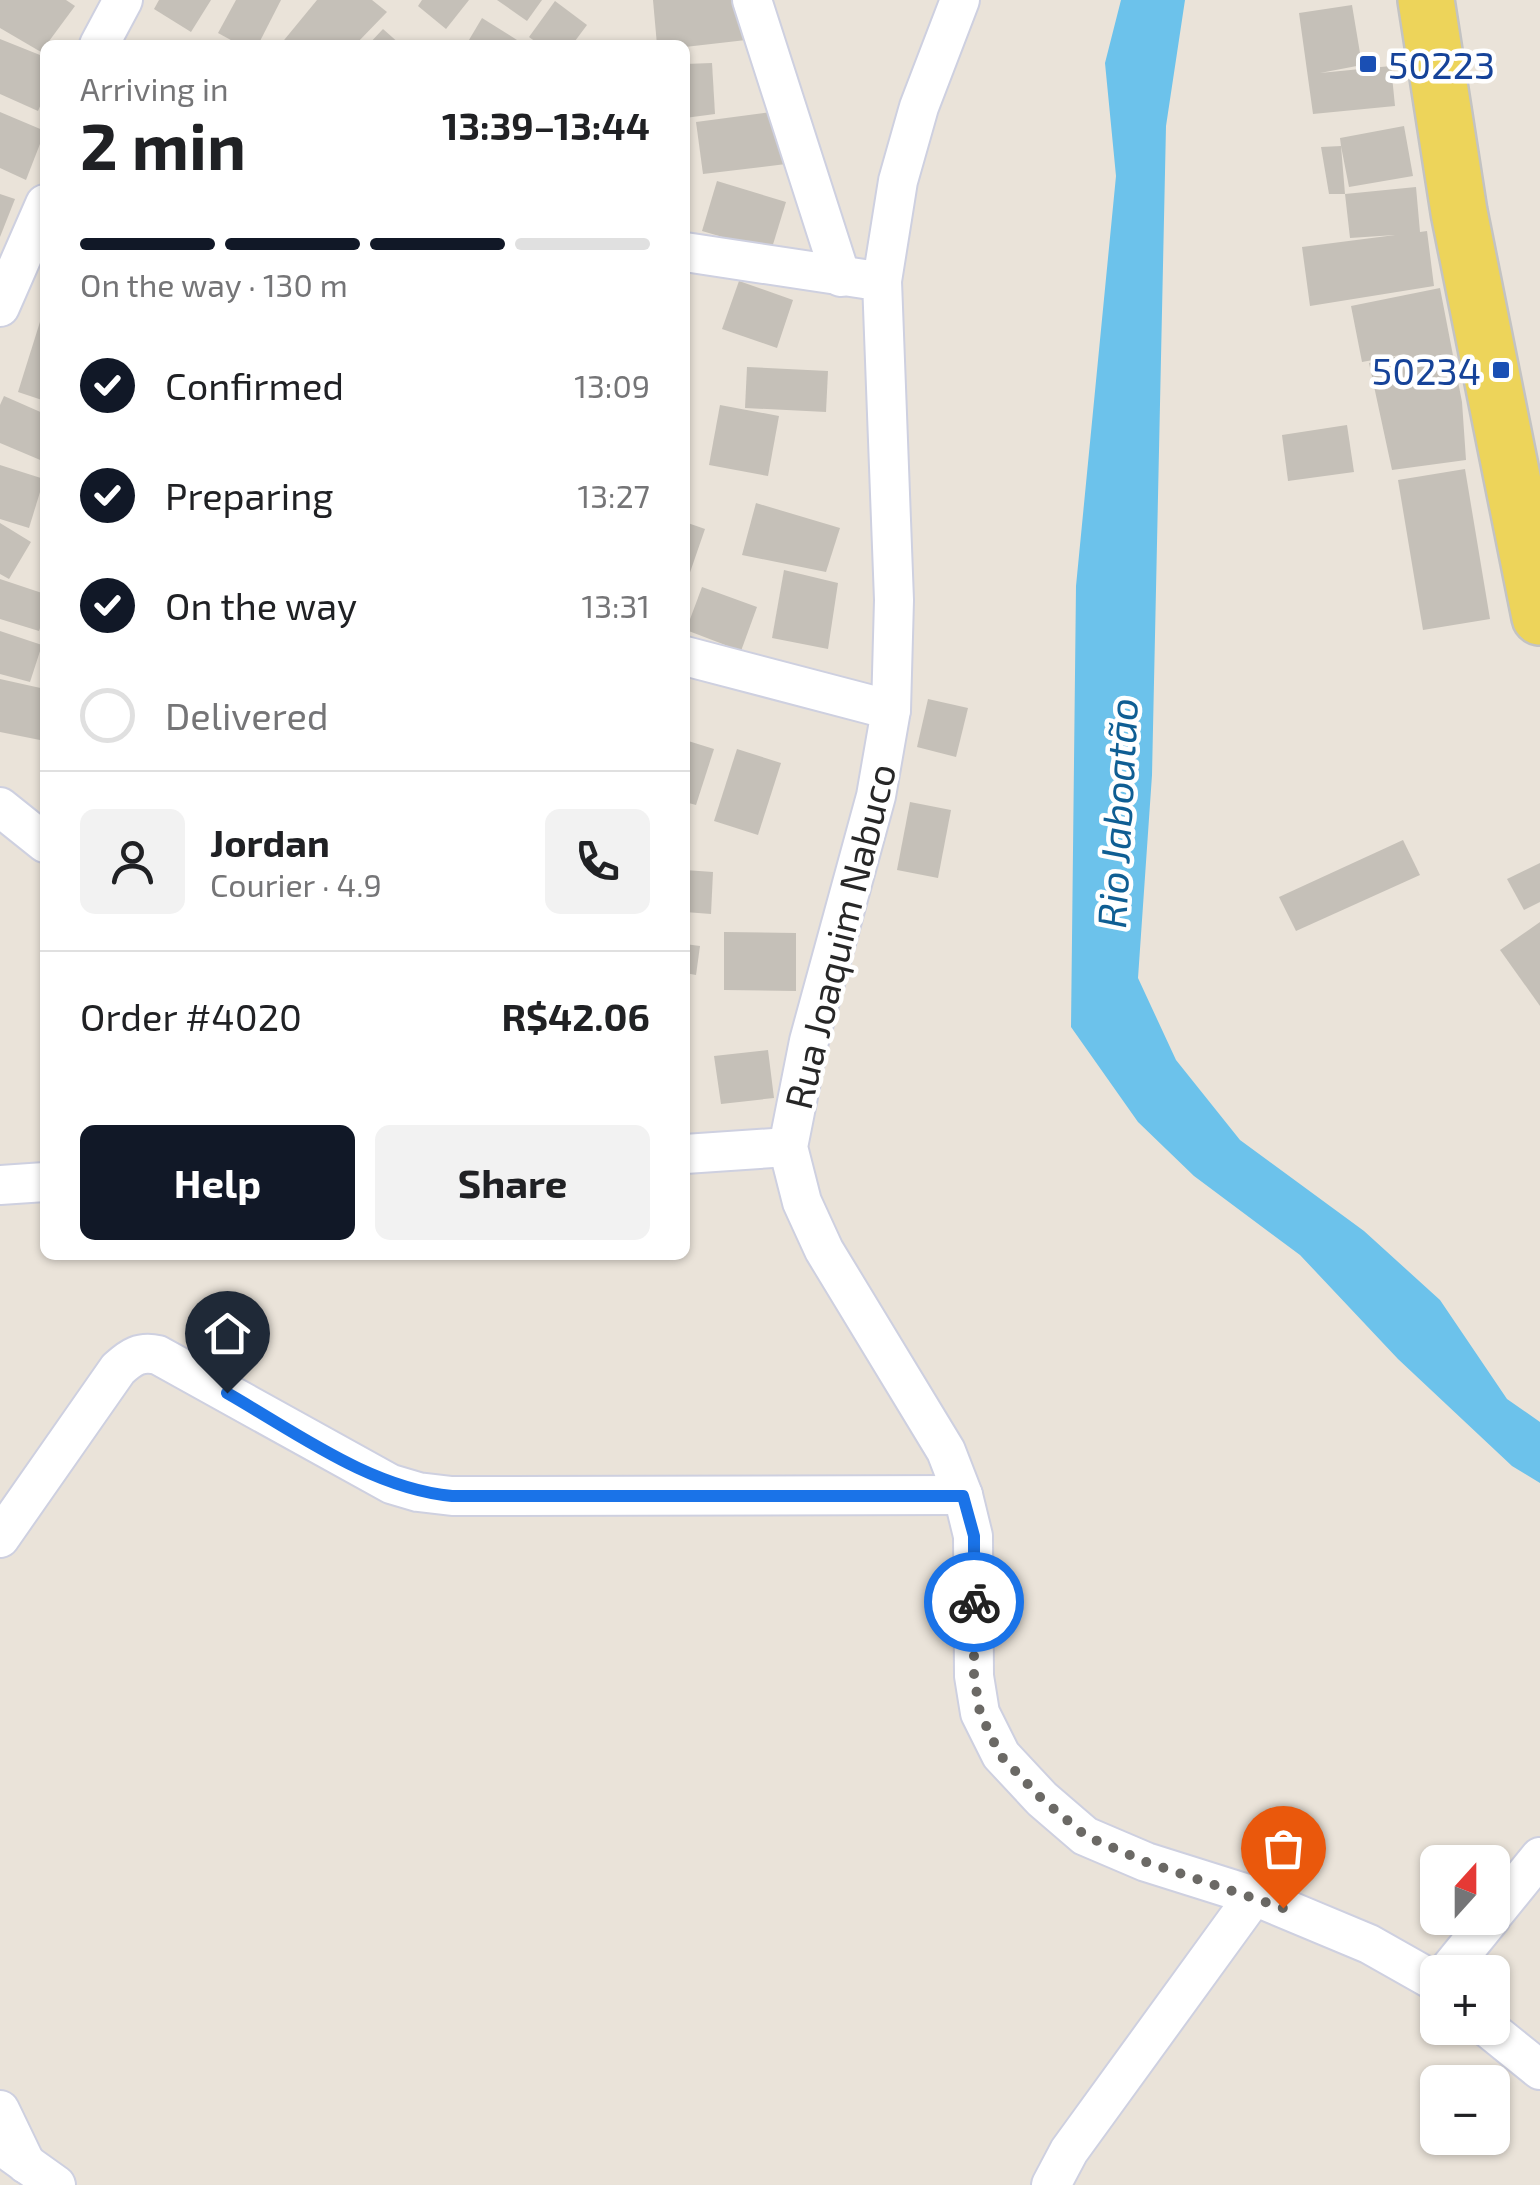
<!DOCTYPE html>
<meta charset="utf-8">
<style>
body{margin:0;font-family:"Exo 2",sans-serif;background:#f2f2f2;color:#202124;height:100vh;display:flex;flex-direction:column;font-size:38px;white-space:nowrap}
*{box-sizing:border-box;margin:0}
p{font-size:32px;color:#757577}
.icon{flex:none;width:55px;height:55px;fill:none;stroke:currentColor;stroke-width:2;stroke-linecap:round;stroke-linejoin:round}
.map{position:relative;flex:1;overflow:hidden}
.panel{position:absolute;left:40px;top:40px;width:650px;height:1220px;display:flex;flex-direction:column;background:#fff;border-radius:15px;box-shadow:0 2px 8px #0004}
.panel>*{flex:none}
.needle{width:65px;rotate:21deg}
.buttons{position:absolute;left:1420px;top:1845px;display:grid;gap:20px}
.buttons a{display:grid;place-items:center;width:90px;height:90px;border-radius:15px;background:#fff;box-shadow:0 2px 8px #0004;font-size:50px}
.pin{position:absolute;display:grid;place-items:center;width:85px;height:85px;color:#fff;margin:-102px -42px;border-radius:50% 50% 50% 0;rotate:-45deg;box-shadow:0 0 10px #0007}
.pin .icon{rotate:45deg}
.courier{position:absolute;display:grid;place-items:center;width:100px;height:100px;margin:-50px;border:8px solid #1a73e8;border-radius:50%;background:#fff;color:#222;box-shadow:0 2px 12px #0007}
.headline em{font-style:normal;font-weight:700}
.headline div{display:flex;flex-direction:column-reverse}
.headline{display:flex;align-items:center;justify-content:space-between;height:170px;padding:0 40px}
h1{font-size:65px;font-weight:700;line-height:75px}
.bar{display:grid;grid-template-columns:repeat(4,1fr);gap:15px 10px;align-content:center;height:120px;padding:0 40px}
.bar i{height:12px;border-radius:8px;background:#e0e0e0}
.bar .on{background:#111827}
.bar p{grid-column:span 4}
.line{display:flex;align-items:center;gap:25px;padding:0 40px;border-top:2px solid #e0e0e0}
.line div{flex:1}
.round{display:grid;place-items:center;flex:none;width:105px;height:105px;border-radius:15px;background:#f2f2f2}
ol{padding:0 40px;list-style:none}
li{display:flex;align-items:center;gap:30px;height:110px}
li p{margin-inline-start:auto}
li .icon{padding:10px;border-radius:50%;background:#111827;color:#fff;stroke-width:4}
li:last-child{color:#757577}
li i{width:55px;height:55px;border:5px solid #e0e0e0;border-radius:50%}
.action{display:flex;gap:20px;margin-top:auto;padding:20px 40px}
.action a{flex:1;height:115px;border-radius:15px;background:#111827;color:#fff;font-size:40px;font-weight:700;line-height:115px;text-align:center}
.action a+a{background:#f2f2f2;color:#202124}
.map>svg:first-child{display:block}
.water{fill:#6cc2eb}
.building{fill:#c5c0b8}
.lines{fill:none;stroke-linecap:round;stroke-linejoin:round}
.street-casing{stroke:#ced0e0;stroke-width:42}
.primary-casing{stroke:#c3c3c3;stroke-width:60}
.street{stroke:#fff;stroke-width:38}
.primary{stroke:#edd45a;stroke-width:55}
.done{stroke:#6b6965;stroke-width:10;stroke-dasharray:0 18}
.route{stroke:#1a73e8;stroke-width:12}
.transit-dot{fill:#1a4fb4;stroke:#fff;stroke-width:4}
.labels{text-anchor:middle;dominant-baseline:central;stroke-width:9;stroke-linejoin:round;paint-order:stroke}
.transit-label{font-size:38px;fill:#164399;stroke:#fff;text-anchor:start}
.street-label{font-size:38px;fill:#272727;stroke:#fff}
.water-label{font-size:40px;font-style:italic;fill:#0f5e93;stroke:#fff}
</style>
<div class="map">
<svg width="1540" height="2185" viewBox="0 0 1540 2185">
<rect width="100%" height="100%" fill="#eae3d9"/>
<path class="water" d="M1121 0H1185L1166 126 1152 775 1138 978 1176 1060 1240 1140 1364 1231 1440 1300 1507 1399 1540 1422V1483L1512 1466 1398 1359 1300 1255 1194 1176 1138 1122 1071 1027 1076 586 1116 176 1105 63Z"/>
<g class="building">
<path d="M0 0H66L75 6 41 52 0 28Z"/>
<path d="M159 0H211L191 32 154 9Z"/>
<path d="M236 0H281L258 45H240L218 33Z"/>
<path d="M317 0H372L387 12 355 45H280Z"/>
<path d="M422 0H469L446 29 418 6Z"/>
<path d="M497 0H542L527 21Z"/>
<path d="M653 0H742L746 40 685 47 657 45Z"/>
<path d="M555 1 587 25 572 45H540L529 37Z"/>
<path d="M1352 5 1362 65 1320 73 1391 66 1395 106 1313 114 1299 13Z"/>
<path d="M482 18 517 40 514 45H466Z"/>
<path d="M383 29 401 45H368Z"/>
<path d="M0 39 45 57V95L38 111 0 94Z"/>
<path d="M712 63 715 114 685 118V64Z"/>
<path d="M778 111 786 164 703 174 696 122Z"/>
<path d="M0 112 45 131 26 180 0 168Z"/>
<path d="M1404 126 1413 176 1349 187 1341 146 1345 194H1329L1321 147 1341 146 1340 138Z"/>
<path d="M717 181 786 202 771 251 702 231Z"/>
<path d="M1416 187 1420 232 1427 231 1434 286 1310 306 1302 247 1395 235 1350 238 1345 194Z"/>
<path d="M0 194 15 199 0 237Z"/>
<path d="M739 281 793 300 777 348 722 329Z"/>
<path d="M1440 288 1462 402 1466 460 1392 470 1369 363 1406 354 1362 362 1351 306Z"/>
<path d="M44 309H45V401L18 392Z"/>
<path d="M747 367 828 371 826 412 745 408Z"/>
<path d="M4 396 45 414V462L0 443V405Z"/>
<path d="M720 405 779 416 768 476 709 465Z"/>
<path d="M1347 425 1354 472 1288 481 1282 435Z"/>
<path d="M0 465 44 479 29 528 0 519Z"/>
<path d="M1465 469 1490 619 1423 630 1398 480Z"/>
<path d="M756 503 840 528 826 572 742 555Z"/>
<path d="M685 522 705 529 686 584H685Z"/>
<path d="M0 523 31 542 9 579 0 574Z"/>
<path d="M784 570 838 583 828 649 772 638Z"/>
<path d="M0 579 45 594V614L39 631 0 619Z"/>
<path d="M702 587 757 607 741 651 686 630Z"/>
<path d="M0 631 42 645 30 682 0 674Z"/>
<path d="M0 679 45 689V741L0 732Z"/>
<path d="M928 699 968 708 956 757 917 747Z"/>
<path d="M685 740 714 749 696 805 685 802Z"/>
<path d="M737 749 781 763 758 835 714 821Z"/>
<path d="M910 802 951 810 938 878 897 870Z"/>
<path d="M1403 840 1420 875 1296 931 1279 897Z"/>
<path d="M1540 863V902L1524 910 1507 879Z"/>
<path d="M685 870 713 872 711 914 685 912Z"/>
<path d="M1540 922V1006L1500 950Z"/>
<path d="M724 932 796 933V991L724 990Z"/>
<path d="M685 944 700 946 696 975 685 973Z"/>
<path d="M768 1050 774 1098 721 1104 714 1056Z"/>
</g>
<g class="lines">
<g class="street-casing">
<g id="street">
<path d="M752 0 841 277"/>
<path d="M960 0 919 107 898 181 882 281 894 600 891 710 876 796 809 1041 788 1147 802 1202 824 1250 946 1451 963 1495 973 1536 974 1676 980 1713 1001 1755 1042 1799 1085 1836 1146 1862 1254 1896 1369 1944 1438 1983"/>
<path d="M99 45 123 0"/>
<path d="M685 252 864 279"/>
<path d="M0 307 45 204"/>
<path d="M685 656 891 710"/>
<path d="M0 807 45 843"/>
<path d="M685 1154 788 1147"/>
<path d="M0 1185 45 1182"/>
<path d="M0 1538 118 1369C131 1357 140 1351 158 1355L391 1484 418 1492 452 1496 963 1495"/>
<path d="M1492 1916 1540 1857"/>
<path d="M1447 1972 1491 1918"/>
<path d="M1488 2028 1540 2070"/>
<path d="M0 2110 26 2164"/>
<path d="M0 2145 56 2185"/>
<path d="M1051 2185 1069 2151 1254 1896"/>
</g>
</g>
<g class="primary-casing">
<path id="primary" d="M1426 0 1459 212 1540 617"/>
</g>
<use href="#street" class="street"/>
<use href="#primary" class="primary"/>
</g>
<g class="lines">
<path class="done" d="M974 1602V1676L980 1713 1000 1755 1042 1799 1086 1836 1146 1862 1283 1908"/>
<path class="route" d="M227 1393C297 1433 370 1488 452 1496H963L974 1536V1602"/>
</g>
<g class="transit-dot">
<rect x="1358" y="54" width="20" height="20" rx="5"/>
<rect x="1491" y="360" width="20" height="20" rx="5"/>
</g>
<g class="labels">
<g class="transit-label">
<text x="1388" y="64">50223</text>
<text x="1481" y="370" text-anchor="end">50234</text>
</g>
<g class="street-label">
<text transform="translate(839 936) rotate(-76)">Rua Joaquim Nabuco</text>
</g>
<g class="water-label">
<text transform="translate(1116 813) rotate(-87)">Rio Jaboatão</text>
</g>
</g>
</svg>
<div class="buttons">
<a><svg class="needle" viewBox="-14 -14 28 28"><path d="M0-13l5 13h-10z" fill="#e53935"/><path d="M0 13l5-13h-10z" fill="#757577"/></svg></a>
<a>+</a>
<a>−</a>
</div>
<div class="pin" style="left:1283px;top:1908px;background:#ea580c"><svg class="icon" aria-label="bag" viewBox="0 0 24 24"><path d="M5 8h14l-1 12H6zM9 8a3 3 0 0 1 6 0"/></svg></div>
<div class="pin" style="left:227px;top:1393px;background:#1f2937"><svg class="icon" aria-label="home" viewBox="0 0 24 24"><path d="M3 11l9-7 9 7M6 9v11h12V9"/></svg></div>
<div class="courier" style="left:974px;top:1602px"><svg class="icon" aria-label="bike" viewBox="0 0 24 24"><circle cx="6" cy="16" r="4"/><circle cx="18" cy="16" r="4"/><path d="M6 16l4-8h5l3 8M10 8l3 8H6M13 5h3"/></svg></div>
<section class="panel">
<div class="headline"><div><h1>2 min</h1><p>Arriving in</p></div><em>13:39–13:44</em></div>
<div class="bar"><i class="on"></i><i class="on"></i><i class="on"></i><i></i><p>On the way · 130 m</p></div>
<ol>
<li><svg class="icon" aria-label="check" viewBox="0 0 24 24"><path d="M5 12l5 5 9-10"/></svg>Confirmed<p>13:09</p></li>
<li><svg class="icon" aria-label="check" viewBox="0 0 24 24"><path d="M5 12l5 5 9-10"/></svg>Preparing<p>13:27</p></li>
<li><svg class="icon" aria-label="check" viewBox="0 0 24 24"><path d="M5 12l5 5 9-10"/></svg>On the way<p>13:31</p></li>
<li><i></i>Delivered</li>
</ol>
<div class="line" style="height:180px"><a class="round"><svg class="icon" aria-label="person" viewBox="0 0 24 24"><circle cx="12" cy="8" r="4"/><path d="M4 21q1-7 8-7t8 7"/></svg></a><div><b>Jordan</b><p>Courier · 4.9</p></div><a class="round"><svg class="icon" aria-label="phone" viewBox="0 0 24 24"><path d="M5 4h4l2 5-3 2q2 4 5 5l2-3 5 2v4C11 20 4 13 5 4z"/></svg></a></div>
<div class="line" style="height:130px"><div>Order #4020</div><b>R$42.06</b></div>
<div class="action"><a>Help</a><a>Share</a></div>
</section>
</div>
